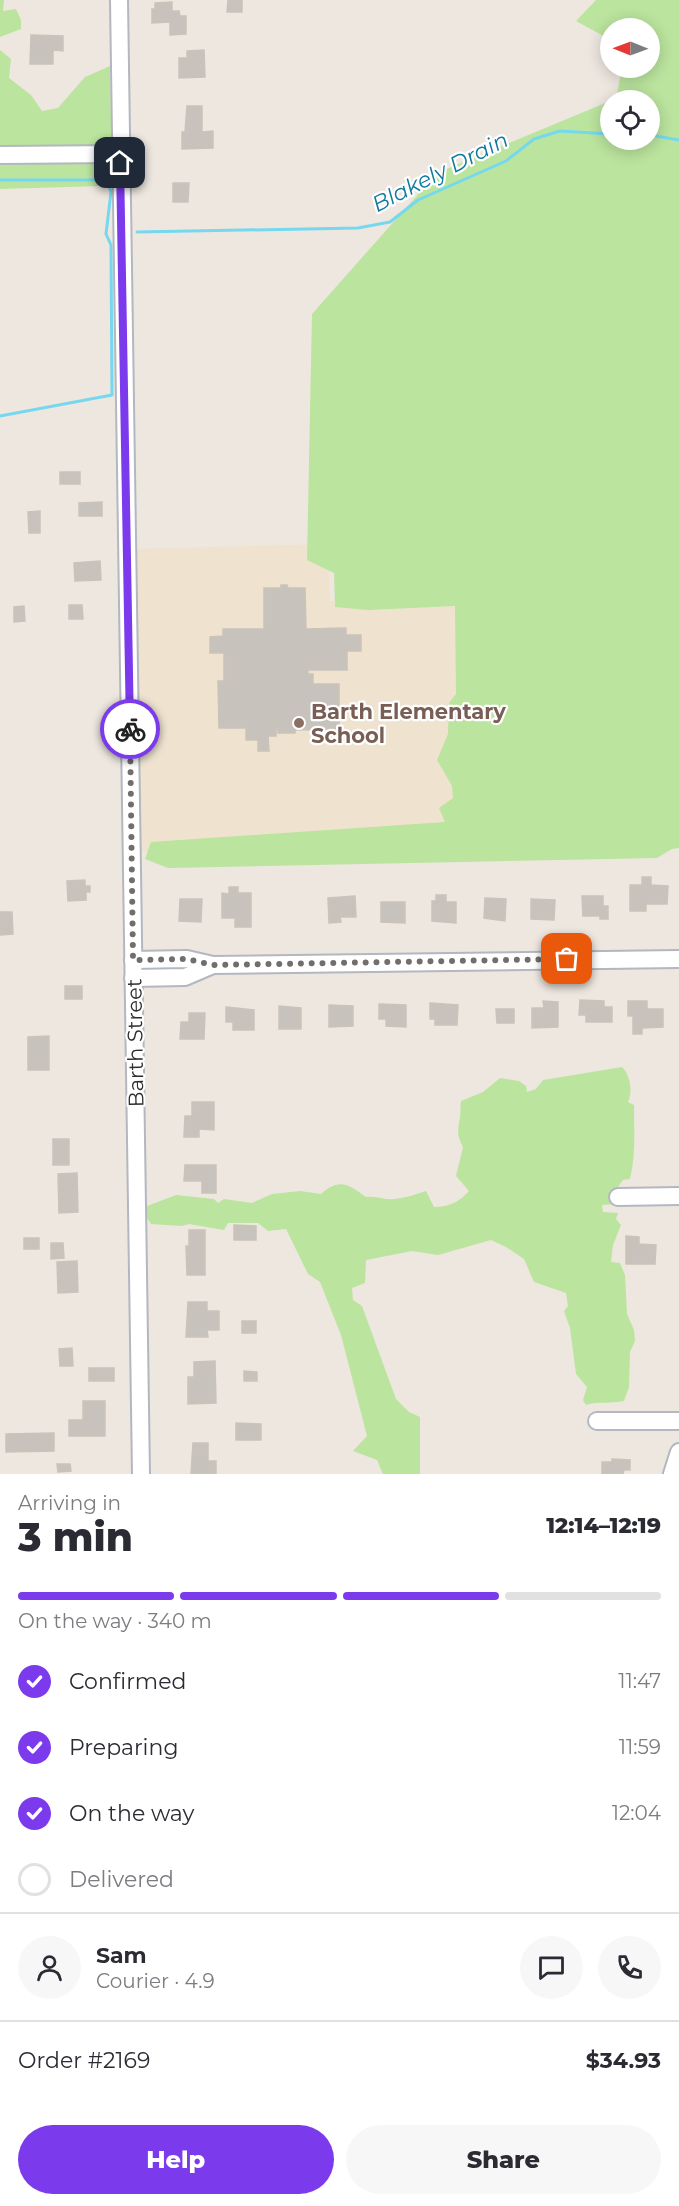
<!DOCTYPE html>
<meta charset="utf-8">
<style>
body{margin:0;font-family:Montserrat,sans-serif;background:#f7f7f7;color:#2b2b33;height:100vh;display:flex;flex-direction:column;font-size:22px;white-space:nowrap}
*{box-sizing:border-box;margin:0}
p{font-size:20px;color:#7c7c81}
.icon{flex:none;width:33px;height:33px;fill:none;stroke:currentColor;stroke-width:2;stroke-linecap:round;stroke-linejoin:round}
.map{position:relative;height:1474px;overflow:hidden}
.drawer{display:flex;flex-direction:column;background:#fff;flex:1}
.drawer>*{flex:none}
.needle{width:39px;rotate:271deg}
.fabs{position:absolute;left:600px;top:18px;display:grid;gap:12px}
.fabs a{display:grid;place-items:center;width:60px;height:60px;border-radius:50%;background:#fff;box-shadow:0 3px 15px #0003;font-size:30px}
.pin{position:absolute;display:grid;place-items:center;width:51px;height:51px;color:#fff;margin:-26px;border-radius:12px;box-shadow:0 3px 9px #0006}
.courier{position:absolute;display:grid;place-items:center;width:60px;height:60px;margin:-30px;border:4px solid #7c3aed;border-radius:50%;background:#fff;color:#222;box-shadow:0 2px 8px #0007}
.head em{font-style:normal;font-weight:800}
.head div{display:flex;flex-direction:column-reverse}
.head{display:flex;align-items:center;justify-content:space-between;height:102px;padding:0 18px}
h1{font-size:39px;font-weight:800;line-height:45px}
.bar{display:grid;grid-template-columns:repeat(4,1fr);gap:9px 6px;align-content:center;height:72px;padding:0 18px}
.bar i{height:8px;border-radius:4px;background:#e1e1e2}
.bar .active{background:#7c3aed}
.bar p{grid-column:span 4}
.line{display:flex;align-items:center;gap:15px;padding:0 18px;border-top:2px solid #e1e1e2}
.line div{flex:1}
.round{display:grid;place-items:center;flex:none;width:63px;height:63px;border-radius:32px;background:#f7f7f7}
ol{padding:0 18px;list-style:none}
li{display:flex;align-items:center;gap:18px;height:66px}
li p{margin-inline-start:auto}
li .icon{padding:6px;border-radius:50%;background:#7c3aed;color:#fff;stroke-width:4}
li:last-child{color:#7c7c81}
li i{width:33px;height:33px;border:3px solid #e1e1e2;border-radius:50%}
.primary-button{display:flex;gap:12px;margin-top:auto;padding:12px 18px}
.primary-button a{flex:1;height:69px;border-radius:36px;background:#7c3aed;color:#fff;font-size:24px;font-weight:800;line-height:69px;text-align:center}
.primary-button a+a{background:#f7f7f7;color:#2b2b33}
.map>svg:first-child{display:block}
.education{fill:#efe3d0}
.green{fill:#bbe49e}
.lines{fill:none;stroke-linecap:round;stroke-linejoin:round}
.stream{stroke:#75d8ef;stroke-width:3}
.building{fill:#c7c2bb;stroke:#cac3b9;stroke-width:1.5}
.minor-casing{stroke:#b3b7c0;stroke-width:20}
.minor{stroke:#fff;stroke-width:16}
.done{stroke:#716e6c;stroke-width:6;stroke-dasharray:0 10.8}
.route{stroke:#7c3aed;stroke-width:8}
.education-dot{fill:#8d6e63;stroke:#fff;stroke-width:2}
.labels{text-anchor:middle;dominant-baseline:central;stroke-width:4.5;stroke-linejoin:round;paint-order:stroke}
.education-label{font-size:21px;font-weight:bold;fill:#785e54;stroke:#fff;text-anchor:start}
.street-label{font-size:21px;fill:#2d2d2d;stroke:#fff}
.water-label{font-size:22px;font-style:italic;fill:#0e7aa0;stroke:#fff}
</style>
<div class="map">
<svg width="679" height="1474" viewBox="0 0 679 1474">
<rect width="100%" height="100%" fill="#eee7e0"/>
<path class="education" d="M328 544 330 601 461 598 467 844 137 852 130 549Z"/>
<g class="green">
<path d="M0 0H4L3 11 16 9 21 20V29L0 37Z"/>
<path d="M596 0H679V848L672 849 657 858 168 868 145 859 151 842 445 822 439 808 453 798 452 786 437 760 448 734 449 703 456 694 455 606 368 610 335 607 334 573 307 560 312 314 437 173 610 101V140H650V100H612L616 99 622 68H650V28H610V45L607 38 576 21Z"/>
<path d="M0 50 11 59 9 78 31 95 42 111 58 108 85 77 110 66 112 172 101 186 0 189Z"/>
<path d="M622 1067C630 1074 633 1092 628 1102L634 1105C634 1130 636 1154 630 1179L623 1180 618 1187 620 1192 616 1204 602 1205 603 1212 618 1213 616 1219 621 1225 613 1245 611 1262 620 1263 625 1275 627 1314 634 1330 635 1341 630 1352 629 1387 624 1401C610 1404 599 1401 586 1405L583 1400 587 1387 576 1374 570 1328 564 1311 568 1306 566 1293 534 1282 524 1259 506 1247 491 1240 438 1255 412 1251 366 1260 365 1283 352 1288 353 1300 362 1306 396 1399 409 1412 420 1417V1474H383L377 1460 353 1451 367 1436 341 1335 320 1282 308 1274 286 1229 268 1231 258 1223H228L224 1230 189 1224 182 1226 151 1224 145 1215 147 1206 176 1195 214 1199 218 1203 224 1199 252 1203 272 1194 300 1191 321 1194C340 1177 349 1185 366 1197 374 1196 379 1198 386 1199 401 1200 413 1195 426 1191L434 1207C449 1207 459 1202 469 1191L456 1176 463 1147C456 1133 458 1131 460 1117 461 1111 460 1107 461 1101L483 1092 500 1078 519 1081 526 1086 527 1092 536 1089 543 1080Z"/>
</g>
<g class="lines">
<g class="stream">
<path d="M650 135 679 140"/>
<path d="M0 180H107L111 192 106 234 111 245 112 395 0 416"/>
<path d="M137 232 358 228 390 222 418 200 506 161 534 139 560 131 610 134"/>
</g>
</g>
<g class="building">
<path d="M228 0H242V12H227Z"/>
<path d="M172 2V11H179L180 16H186V34L170 35V22L152 23V9H155V3Z"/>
<path d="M31 35 63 36V51L53 50V64H30Z"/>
<path d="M204 50 205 77 179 78V58H187V51Z"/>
<path d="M187 106H202V132L213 131V148L182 149V132H185Z"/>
<path d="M173 183H189L188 202H173Z"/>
<rect x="60" y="472" width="20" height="12"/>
<path d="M102 502V516H79V503Z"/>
<path d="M40 511V533H29L28 512Z"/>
<path d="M100 561 101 580 75 581 74 563Z"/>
<path d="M281 585H287L288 588H305L306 629 346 628V635H361V651H347V670H308V674H313V684H339V729L295 730V733H278V729H276V736H268L269 751H258V740H246V728H219L218 681H224V653H210V637L223 636V629H264V588H281Z"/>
<path d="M69 605H82L83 619H69Z"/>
<path d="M24 606 25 621 14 622V607Z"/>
<path d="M642 877H651V885L668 886 667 904H646V911H630V885H642Z"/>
<path d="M85 880V886H90V892H86V900L68 901 67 881Z"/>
<path d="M229 887H238V893H251V927H235V918H222V893L229 894Z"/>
<path d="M436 895H446V902H456V923L432 921V901H436Z"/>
<path d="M355 896 356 917H340L341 922 329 923 328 898Z"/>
<path d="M582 896H603V906H608V919H600V916H583Z"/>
<path d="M485 898 506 899 505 921 484 918Z"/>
<path d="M180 899H202L201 922 179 921Z"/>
<path d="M531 899 555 900 554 920 531 919Z"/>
<path d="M381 902H405V923L381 922Z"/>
<path d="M0 912H12L13 934 0 935Z"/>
<rect x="65" y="986" width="17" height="13"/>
<path d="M580 1000 604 1001V1007H612V1022H586V1015H579Z"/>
<path d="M543 1001 558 1002V1027L532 1028V1008H544Z"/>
<path d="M628 1001H647V1009H663V1027L642 1028V1034H633V1016H628Z"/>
<path d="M430 1003 458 1005 457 1025H435V1019H430Z"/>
<path d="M379 1004 406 1005V1027L386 1026V1019H379Z"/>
<path d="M329 1005 353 1006V1026L329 1027Z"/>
<path d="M279 1006 301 1008V1029H279Z"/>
<path d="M226 1007 254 1010V1030H233V1022H226Z"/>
<path d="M496 1009H514V1023H497Z"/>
<path d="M189 1013H205L204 1039H180L181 1022H189Z"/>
<path d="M49 1036V1070H28V1037Z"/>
<path d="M192 1102H214V1130L199 1129V1137H184L185 1116H192Z"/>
<rect x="53" y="1139" width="16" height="26"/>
<path d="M185 1165H216V1193H202V1181H184Z"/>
<path d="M77 1173 78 1212 59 1213 58 1174Z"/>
<path d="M234 1225 256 1226V1240H234Z"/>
<path d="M189 1230H205V1275H187L186 1246H189Z"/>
<path d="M626 1236 639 1237V1244L656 1245 655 1264H626Z"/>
<rect x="24" y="1238" width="15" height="11"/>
<path d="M51 1243H63L64 1258 51 1259Z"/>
<path d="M77 1261 78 1292 58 1293 57 1262Z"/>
<path d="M188 1302H207V1311H219V1330H207L208 1337H186Z"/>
<rect x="242" y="1321" width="14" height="12"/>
<path d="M72 1348 73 1366H60L59 1349Z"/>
<path d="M215 1361 216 1403 188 1404V1377H194V1362Z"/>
<rect x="89" y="1368" width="25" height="13"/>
<path d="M244 1371 257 1372V1381H244Z"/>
<path d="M83 1401H105V1436H69V1420H83Z"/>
<path d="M236 1423 261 1424V1440H236Z"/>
<path d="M54 1433V1451L6 1452V1434Z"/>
<path d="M193 1443H208V1461H216V1474H191Z"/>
<path d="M612 1459 630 1460V1470H624L623 1474H602V1462H612Z"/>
<path d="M57 1464H70L71 1471 58 1472Z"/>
</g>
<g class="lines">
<g class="minor-casing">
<g id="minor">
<path d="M119 0 141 1474"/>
<path d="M0 155 120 154"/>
<path d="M133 960 187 959 213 965 679 959"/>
<path d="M133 978 185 977 213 965"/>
<path d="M618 1197 679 1196"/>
<path d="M597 1421H679"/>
<path d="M672 1474 679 1452"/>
</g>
</g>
<use href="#minor" class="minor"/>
</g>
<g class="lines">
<path class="done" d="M130 729 133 960 187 959 213 965 567 959"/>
<path class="route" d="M120 163 130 729"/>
</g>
<circle class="education-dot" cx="299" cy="723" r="6"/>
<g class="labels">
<g class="education-label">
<text x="311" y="711">Barth Elementary<tspan x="311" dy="24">School</tspan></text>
</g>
<g class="street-label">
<text transform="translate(135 1043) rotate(-91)">Barth Street</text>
</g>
<g class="water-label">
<text transform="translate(440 172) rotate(-27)">Blakely Drain</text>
</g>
</g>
</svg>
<div class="fabs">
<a><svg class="needle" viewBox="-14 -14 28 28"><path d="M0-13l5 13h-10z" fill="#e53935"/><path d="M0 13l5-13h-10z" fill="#7c7c81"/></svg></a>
<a><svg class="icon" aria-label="locate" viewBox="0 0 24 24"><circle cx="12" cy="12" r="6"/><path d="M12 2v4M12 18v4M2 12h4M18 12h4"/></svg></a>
</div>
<div class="pin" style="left:567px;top:959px;background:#ea580c"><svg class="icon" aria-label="bag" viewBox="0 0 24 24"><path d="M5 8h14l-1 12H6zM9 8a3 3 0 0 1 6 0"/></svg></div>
<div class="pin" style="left:120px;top:163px;background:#1f2937"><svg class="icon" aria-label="home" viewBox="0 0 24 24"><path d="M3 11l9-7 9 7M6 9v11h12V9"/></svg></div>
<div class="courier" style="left:130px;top:729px"><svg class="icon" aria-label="bike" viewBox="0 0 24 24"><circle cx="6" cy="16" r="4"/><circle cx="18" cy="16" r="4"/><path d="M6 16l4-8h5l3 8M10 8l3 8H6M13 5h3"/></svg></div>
</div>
<section class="drawer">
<div class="head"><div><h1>3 min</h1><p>Arriving in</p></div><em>12:14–12:19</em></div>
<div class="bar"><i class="active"></i><i class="active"></i><i class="active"></i><i></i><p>On the way · 340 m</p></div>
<ol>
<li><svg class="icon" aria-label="check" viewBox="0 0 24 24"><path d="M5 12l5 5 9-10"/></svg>Confirmed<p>11:47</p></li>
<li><svg class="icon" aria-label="check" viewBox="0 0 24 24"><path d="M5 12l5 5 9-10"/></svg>Preparing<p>11:59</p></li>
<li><svg class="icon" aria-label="check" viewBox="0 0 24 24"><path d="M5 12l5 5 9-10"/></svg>On the way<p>12:04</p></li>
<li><i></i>Delivered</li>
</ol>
<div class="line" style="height:108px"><a class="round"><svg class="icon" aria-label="person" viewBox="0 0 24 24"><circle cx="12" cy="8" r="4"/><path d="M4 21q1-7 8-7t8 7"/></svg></a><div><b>Sam</b><p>Courier · 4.9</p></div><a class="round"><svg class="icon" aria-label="chat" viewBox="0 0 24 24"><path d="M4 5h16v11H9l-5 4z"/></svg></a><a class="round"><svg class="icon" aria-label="phone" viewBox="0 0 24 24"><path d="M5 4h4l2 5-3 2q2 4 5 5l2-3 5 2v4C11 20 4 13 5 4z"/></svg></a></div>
<div class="line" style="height:78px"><div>Order #2169</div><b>$34.93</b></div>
<div class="primary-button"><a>Help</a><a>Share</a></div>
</section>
